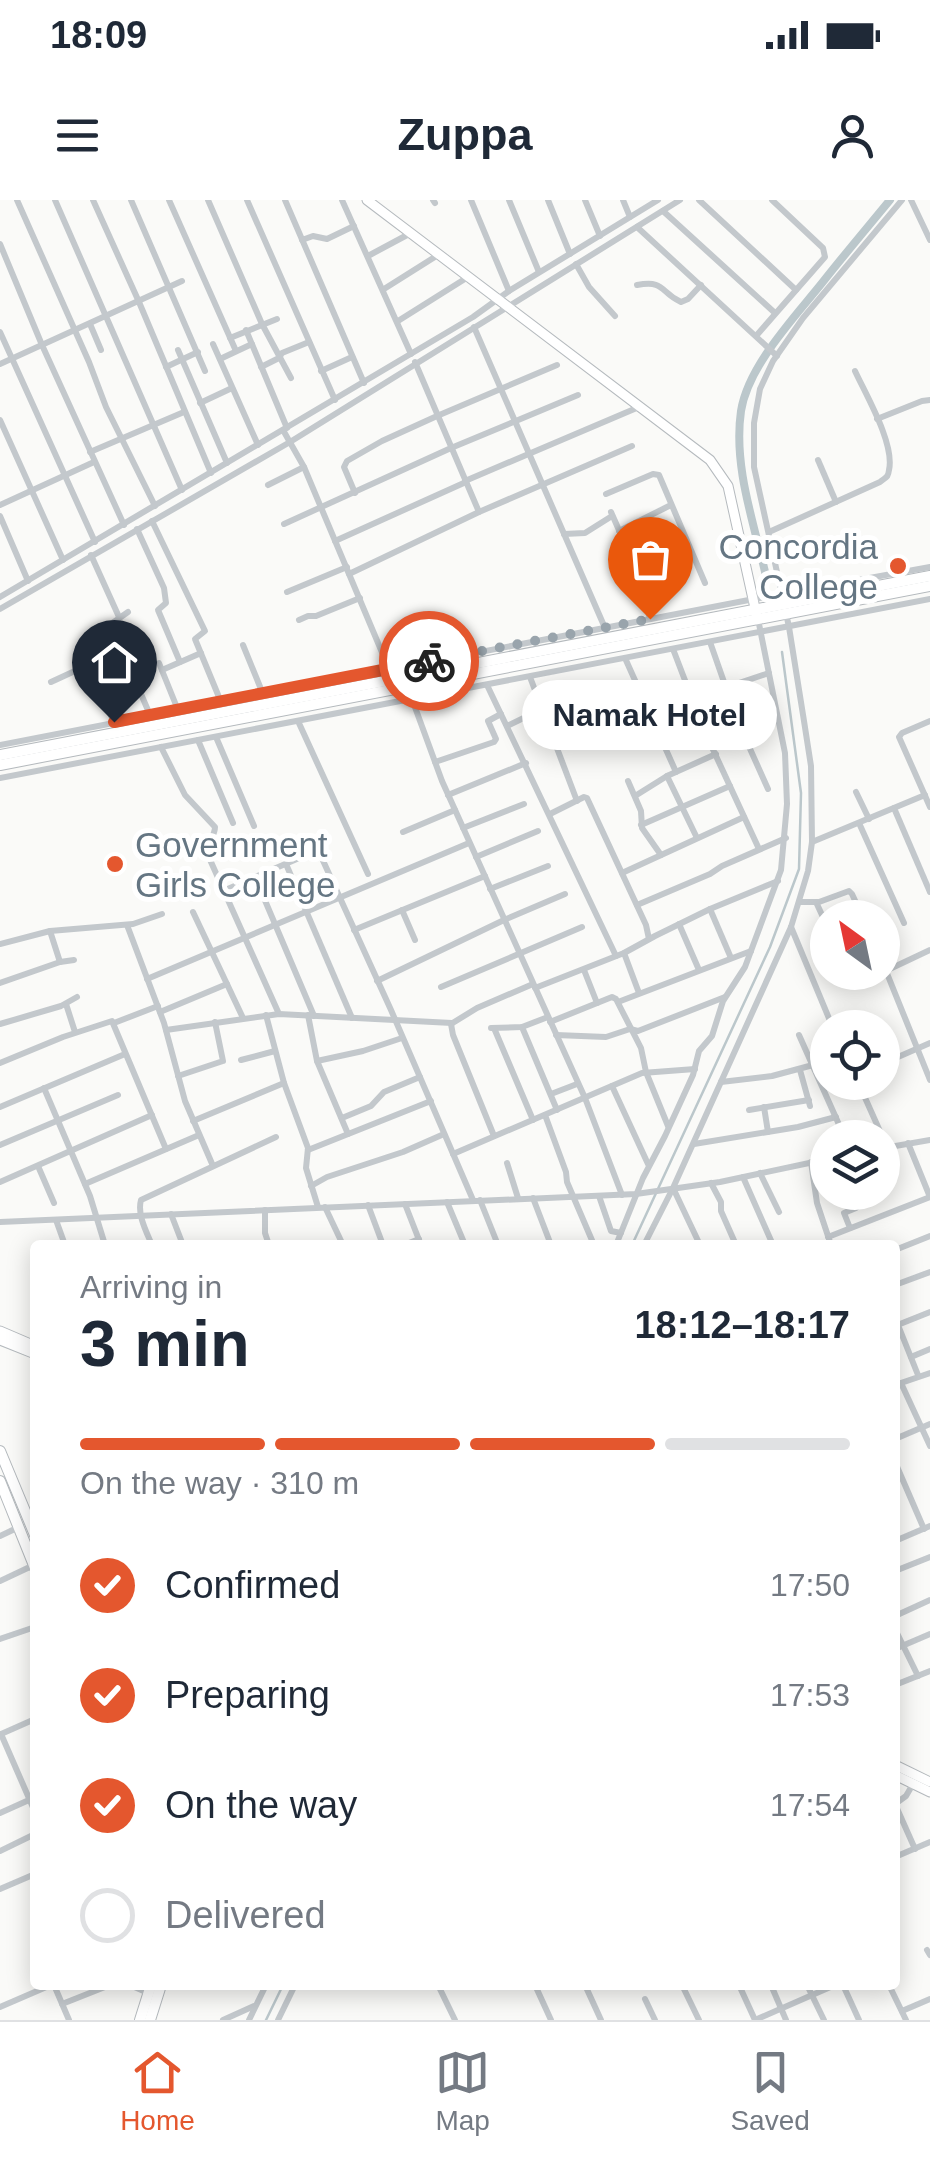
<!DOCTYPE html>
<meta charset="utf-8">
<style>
body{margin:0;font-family:Arial,sans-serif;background:#f6f6f7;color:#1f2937;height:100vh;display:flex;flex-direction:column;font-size:38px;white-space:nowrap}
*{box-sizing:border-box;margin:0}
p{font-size:32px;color:#747a83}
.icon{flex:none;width:55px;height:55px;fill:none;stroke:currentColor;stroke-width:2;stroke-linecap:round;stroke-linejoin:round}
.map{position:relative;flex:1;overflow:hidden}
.details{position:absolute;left:30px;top:1040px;width:870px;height:750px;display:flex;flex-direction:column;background:#fff;border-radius:10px;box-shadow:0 5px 25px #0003}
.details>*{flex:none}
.needle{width:65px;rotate:327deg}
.controls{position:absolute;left:810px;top:700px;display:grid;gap:20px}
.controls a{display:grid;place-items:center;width:90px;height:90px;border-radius:50%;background:#fff;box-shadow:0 5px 25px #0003;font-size:50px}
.pin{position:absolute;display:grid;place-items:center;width:85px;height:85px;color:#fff;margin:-102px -42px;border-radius:50% 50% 50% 0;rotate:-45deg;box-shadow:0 0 10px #0007}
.pin .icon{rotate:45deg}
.courier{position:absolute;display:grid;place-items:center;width:100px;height:100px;margin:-50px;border:8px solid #e4572e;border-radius:50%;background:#fff;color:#222;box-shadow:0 2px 12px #0007}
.bubble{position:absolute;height:70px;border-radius:35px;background:#fff;box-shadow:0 5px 25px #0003;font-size:32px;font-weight:700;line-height:70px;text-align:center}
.headline em{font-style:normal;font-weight:700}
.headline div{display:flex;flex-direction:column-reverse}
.headline{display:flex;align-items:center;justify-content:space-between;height:170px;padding:0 50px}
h1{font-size:65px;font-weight:700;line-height:75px}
.bar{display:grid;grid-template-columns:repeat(4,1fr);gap:15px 10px;align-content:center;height:120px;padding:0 50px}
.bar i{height:12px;border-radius:8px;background:#e0e1e3}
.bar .on{background:#e4572e}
.bar p{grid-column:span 4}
ol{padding:0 50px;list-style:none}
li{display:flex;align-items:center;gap:30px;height:110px}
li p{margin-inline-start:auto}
li .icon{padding:10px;border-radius:50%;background:#e4572e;color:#fff;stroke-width:4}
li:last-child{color:#747a83}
li i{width:55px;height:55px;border:5px solid #e0e1e3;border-radius:50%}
.status{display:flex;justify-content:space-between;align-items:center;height:70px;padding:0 50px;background:#fff;direction:ltr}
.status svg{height:28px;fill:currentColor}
header{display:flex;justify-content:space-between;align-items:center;height:130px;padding:0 50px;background:#fff;font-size:45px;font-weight:700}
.tab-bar{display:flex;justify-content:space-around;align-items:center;height:140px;border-top:2px solid #e0e1e3;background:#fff;font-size:28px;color:#747a83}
.tab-bar a{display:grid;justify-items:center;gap:5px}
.tab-bar .on{color:#e4572e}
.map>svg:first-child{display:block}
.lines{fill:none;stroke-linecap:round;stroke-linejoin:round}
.stream{stroke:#bbc7cb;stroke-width:2.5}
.canal{stroke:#bbc7cb;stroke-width:8}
.major-casing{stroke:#b5babe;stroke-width:11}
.highway-casing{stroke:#b4b9bd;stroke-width:12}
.minor{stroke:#c3c8cc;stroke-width:6}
.major{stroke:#fff;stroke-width:9}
.highway{stroke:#fff;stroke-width:10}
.done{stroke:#99a4ac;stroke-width:10;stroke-dasharray:0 18}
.route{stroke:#e4572e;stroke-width:12}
.poi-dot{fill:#e4572e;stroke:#fff;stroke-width:4}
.labels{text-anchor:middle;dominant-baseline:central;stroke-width:10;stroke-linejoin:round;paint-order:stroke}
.poi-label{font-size:35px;fill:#657683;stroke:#fff;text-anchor:end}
</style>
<div class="status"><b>18:09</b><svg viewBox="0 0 49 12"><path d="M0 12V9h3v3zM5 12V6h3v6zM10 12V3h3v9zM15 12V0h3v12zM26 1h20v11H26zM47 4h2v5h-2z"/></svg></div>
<header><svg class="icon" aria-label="menu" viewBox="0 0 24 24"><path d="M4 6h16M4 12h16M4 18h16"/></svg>Zuppa<svg class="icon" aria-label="person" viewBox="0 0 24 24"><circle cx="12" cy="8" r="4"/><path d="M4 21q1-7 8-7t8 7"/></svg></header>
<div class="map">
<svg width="930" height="1820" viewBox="0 0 930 1820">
<rect width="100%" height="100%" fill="#fafaf8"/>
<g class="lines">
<g class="stream">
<path d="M632 1045 770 747 799 669 801 593 782 452"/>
<path d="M266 1820 283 1785"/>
</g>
<path class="canal" d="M766 376C754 323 733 266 741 211 748 166 794 118 822 83 844 55 867 28 890 0"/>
<g class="major-casing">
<g id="major">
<path d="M367 0 710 260 728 286 757 417"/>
<path d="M0 1131 35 1146"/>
<path d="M0 1140 35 1154"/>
<path d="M895 1565 930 1582"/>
<path d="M895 1575 930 1592"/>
</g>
</g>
<g class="highway-casing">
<g id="highway">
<path d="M0 555 930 376"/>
<path d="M0 565 930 386"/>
<path d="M0 1251 35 1335"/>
<path d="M0 1281 35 1368"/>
<path d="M140 1820 151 1785"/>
<path d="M150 1820 161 1785"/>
</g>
</g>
<g class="minor">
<path d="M17 0 89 162 106 207 155 306"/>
<path d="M55 0 182 290"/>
<path d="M93 0 139 102 211 273"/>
<path d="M131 0 205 171"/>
<path d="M169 0 236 151"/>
<path d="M208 0 262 124 291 178"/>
<path d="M247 0 335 200"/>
<path d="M285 0 364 183"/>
<path d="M342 0 411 154"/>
<path d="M433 0 435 3"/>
<path d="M471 0 509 91"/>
<path d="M509 0 539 72"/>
<path d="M548 0 570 54"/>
<path d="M585 0 600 36"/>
<path d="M623 0 630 17"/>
<path d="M699 0 796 90"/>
<path d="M911 0 930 40"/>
<path d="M663 11 775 113"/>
<path d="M637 27 777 156"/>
<path d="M302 40 313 36 327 39 354 26"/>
<path d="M0 44 42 145 124 325"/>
<path d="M368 56 409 34"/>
<path d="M576 64 589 87 615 116"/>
<path d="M637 85C666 80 659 92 681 102L688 99 701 85"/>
<path d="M384 89 438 55"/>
<path d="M398 121 468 77"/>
<path d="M90 124 101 150"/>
<path d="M474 127 605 428"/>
<path d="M246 130 287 228"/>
<path d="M0 132 95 342"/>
<path d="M756 136 825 57 823 48 772 0"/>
<path d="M230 138 277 119"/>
<path d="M213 144 258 245"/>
<path d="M178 150 227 263"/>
<path d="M220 159 252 144"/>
<path d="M415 162 479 312"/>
<path d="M0 164 182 81"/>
<path d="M166 167 198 152"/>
<path d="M261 167 279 158 282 153 309 142"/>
<path d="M321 171 352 157"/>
<path d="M200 203 232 188"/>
<path d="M877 219 922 201 930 200"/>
<path d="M0 220 63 360"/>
<path d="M283 230 304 267 389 469"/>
<path d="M90 252 184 212"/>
<path d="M818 260 836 302"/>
<path d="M465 281 639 207"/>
<path d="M268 285 304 267"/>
<path d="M355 293 344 267 347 261 382 241 437 216 557 165"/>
<path d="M606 294 653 274 659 275 705 383"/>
<path d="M0 305 94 262"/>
<path d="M611 312 640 378 650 419"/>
<path d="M0 316 28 381"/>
<path d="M152 321 205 431 195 439 221 502"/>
<path d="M284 324 451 248 578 195"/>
<path d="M137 329 164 388 166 403 158 410 180 462"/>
<path d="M619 331 671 305"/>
<path d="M769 332 880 282C886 277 888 278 889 270 895 244 866 195 855 171"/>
<path d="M564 334 585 333 612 316"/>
<path d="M335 341 466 282"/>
<path d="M91 355 119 417"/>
<path d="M349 374 479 312 632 246"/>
<path d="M287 392 347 367"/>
<path d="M0 397 473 117 509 91 658 0"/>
<path d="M0 409 290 242 680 0"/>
<path d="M128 412 111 424 150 515"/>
<path d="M299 420 308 416H316L360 398"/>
<path d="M710 442 738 522 768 589"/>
<path d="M81 443 114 523"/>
<path d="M243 445 263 494"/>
<path d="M673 449 704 530 759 649"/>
<path d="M625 458 676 572"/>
<path d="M159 463 178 510"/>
<path d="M162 470 201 453"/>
<path d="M530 477 577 601"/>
<path d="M51 482 90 464"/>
<path d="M487 485 616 756"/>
<path d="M103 496 136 480"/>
<path d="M412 499 442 581 585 898 622 995"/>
<path d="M650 513 769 473"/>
<path d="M298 521 368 674"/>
<path d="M930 521 902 533 899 537 930 607"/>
<path d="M507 526 542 509"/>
<path d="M216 537 254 626"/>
<path d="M198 540 233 623"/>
<path d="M0 545 754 399 930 367"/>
<path d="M161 547 185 595 215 627C215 637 206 643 207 653L279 814"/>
<path d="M435 562 494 542 496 539 488 521 501 514"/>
<path d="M667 576 697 638"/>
<path d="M0 578 930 399"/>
<path d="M628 581 641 611 642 628 661 655"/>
<path d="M856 592 869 619"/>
<path d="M448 595 526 563"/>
<path d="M635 596 667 576 716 554"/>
<path d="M894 608 930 692"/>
<path d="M550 614 584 597 587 598 646 725 649 739"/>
<path d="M859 623 904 723"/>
<path d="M641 625 730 586"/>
<path d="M463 628 524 604"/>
<path d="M403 632 455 610"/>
<path d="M812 642 925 595"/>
<path d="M476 657 538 631"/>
<path d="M286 664 352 818"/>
<path d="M622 673 744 617"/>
<path d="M255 677 314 816"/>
<path d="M490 689 548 666"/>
<path d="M223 691 313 652 320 654 391 810 473 1000"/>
<path d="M799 702H819L849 691 852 694 863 718"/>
<path d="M816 702 828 728"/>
<path d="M637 705 710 674 722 666 786 638"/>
<path d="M710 709 731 758"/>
<path d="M402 710 415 740"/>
<path d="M193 712 243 818"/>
<path d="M679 724 699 770"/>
<path d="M127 725 164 823 185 901 213 966"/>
<path d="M791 727 833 828"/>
<path d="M354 730 485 676"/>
<path d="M50 731 60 762"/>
<path d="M0 744 50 731 133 724 162 714"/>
<path d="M624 753 639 793"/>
<path d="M882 761 930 880"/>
<path d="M584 770 597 803"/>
<path d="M847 772 852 784H858L930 750"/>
<path d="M147 779 469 643"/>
<path d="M377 781 504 720 565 694"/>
<path d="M0 783 60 762 74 760"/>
<path d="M441 787 582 727"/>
<path d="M535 788 624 753 655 736 710 709 778 681"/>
<path d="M618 802 751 751"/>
<path d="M66 804 75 832"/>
<path d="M160 812 227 784"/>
<path d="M266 815 284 883 308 948 306 968 318 1007"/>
<path d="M308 815 317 861 348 934"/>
<path d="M868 821 870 828"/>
<path d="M550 822 612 797 616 799 641 848 646 872 668 926"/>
<path d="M114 823 158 806"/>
<path d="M0 824 61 806 77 797"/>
<path d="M522 827 557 910"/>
<path d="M491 828 522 827 548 817"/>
<path d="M494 828 533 920"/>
<path d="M166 830 279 814 452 823"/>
<path d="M556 835 606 837 630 829 638 831 725 797"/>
<path d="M799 835 845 938"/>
<path d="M241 860 275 851"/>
<path d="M317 861 363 851 402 838"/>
<path d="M0 863 63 837 112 821 166 949"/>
<path d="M882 864 930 843"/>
<path d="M800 870 810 906"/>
<path d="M178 876 223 861 215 822"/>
<path d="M721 882 772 876 813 865"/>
<path d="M858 882 887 947"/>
<path d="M612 886 648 964"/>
<path d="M44 888 90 996 105 1045"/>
<path d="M551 894 577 884"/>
<path d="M0 907 125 854"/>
<path d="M764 907 768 932"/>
<path d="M749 910 809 900"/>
<path d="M545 915 566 972 567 982 594 1045"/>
<path d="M342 918 371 906 384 892 420 877"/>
<path d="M193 921 284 883"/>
<path d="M494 936 453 835 451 824 477 808 533 784"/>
<path d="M694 944 798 927 836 917"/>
<path d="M0 945 118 895"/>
<path d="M884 948 930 940"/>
<path d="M308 950 431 901"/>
<path d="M453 954 642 873 695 869"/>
<path d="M811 962 817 1003 831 1045"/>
<path d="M507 963 518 998"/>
<path d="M38 966 54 1003"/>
<path d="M760 973 779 1012"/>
<path d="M743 977 773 1045"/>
<path d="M0 982 152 915"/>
<path d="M711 983 721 1002V1011L736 1045"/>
<path d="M85 984 199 935"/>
<path d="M311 986 327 977 403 952 444 934"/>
<path d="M674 990 700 1045"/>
<path d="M599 996 611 1031 621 1033"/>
<path d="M533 998 551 1045"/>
<path d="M480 1000 498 1045"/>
<path d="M447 1002 465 1045"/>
<path d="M405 1004 421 1045"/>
<path d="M368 1005 383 1045"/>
<path d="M325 1007 343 1045"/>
<path d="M265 1010V1033L269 1045"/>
<path d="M171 1014 183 1045"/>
<path d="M56 1020 65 1045"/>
<path d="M0 1022 636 994 720 982 828 959"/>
<path d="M850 1028 844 1013 856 1008 851 992"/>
<path d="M828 1037 930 997 908 943"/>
<path d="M152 1045C146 1031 137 1014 141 1000L276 937"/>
<path d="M404 1045 419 1039"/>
<path d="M616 1045 643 978 665 936 693 875 699 851 712 836 723 801 745 767 781 670 787 604 785 553 758 419"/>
<path d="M644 1045 673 988 791 727 808 671 812 642 811 566 804 521 789 427 754 267V223L760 189 773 161 803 118 902 0"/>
<path d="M895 1050 930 1036"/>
<path d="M895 1085 930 1072"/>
<path d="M898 1125 918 1175"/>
<path d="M895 1126 930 1112"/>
<path d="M911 1157 930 1149"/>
<path d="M901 1183 930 1246"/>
<path d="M895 1185 930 1173"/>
<path d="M895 1239 930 1224"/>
<path d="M895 1262 924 1329"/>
<path d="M0 1336 19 1327"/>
<path d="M895 1341 930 1326"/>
<path d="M895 1371 930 1357"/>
<path d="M0 1381 34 1365"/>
<path d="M895 1416 930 1400"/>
<path d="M895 1429 918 1476"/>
<path d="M0 1439 35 1427"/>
<path d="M895 1449 930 1434"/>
<path d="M895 1485 930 1471"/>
<path d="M1 1534 35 1612"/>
<path d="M1 1534 35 1519"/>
<path d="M895 1604 915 1649"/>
<path d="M895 1604 906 1596 913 1584"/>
<path d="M0 1613 29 1600"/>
<path d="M0 1651 35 1634"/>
<path d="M895 1657 930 1642"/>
<path d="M0 1689 35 1674"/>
<path d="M927 1750 930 1755"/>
<path d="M54 1785 69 1820"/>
<path d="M130 1785 148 1793"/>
<path d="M438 1785 455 1820"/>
<path d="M535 1785 551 1820"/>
<path d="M585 1785 601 1820"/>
<path d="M682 1785 699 1820"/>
<path d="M739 1785 755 1820"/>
<path d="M771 1785 786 1820"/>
<path d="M807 1785 824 1820"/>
<path d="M843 1785 859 1820"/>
<path d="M889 1785 906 1820"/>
<path d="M645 1799 655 1820"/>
<path d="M62 1804 110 1785"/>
<path d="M0 1807 51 1785"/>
<path d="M902 1811 930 1799"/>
<path d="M223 1820 254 1806"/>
<path d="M249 1820 266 1785"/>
<path d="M278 1820 295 1785"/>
<path d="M755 1820 835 1785"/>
</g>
<use href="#major" class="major"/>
<use href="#highway" class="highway"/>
</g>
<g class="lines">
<path class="done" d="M429 461 650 419"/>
<path class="route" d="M114 522 429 461"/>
</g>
<g class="poi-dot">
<circle cx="898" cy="366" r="10"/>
<circle cx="115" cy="664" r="10"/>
</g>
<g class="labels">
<g class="poi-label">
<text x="878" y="346">Concordia<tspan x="878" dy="40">College</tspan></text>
<text x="135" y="644" text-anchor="start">Government<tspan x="135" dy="40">Girls College</tspan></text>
</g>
</g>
</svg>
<div class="controls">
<a><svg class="needle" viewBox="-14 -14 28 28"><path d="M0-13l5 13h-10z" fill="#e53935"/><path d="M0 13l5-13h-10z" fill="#747a83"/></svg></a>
<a><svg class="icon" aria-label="locate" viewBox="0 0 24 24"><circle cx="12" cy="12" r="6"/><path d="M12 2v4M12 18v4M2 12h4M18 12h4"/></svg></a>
<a><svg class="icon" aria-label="layers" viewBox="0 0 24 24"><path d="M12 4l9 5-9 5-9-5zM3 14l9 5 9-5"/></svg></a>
</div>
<div class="pin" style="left:650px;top:419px;background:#ea580c"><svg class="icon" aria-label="bag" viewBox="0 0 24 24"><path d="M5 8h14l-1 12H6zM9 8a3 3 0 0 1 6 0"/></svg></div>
<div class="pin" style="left:114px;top:522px;background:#1f2937"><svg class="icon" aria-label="home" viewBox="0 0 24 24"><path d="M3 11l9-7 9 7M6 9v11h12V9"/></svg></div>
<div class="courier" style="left:429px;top:461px"><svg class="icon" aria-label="bike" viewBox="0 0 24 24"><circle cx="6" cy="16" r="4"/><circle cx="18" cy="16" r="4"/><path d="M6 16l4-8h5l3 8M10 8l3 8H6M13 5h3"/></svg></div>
<div class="bubble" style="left:522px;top:480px;width:255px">Namak Hotel</div>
<section class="details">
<div class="headline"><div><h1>3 min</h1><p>Arriving in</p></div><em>18:12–18:17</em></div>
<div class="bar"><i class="on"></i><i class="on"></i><i class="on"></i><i></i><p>On the way · 310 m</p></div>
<ol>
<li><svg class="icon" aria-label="check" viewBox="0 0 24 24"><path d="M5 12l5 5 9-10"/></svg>Confirmed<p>17:50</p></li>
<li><svg class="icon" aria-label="check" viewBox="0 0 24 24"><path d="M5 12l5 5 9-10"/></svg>Preparing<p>17:53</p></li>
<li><svg class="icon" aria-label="check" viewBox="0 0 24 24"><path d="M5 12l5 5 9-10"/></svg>On the way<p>17:54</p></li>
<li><i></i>Delivered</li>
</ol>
</section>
</div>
<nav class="tab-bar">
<a class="on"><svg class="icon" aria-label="home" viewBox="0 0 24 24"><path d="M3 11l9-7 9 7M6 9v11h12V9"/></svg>Home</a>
<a><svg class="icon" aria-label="map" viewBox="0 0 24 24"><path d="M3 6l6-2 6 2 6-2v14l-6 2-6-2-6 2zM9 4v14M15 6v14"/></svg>Map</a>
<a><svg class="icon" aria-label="saved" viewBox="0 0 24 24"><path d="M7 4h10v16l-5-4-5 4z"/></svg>Saved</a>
</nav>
